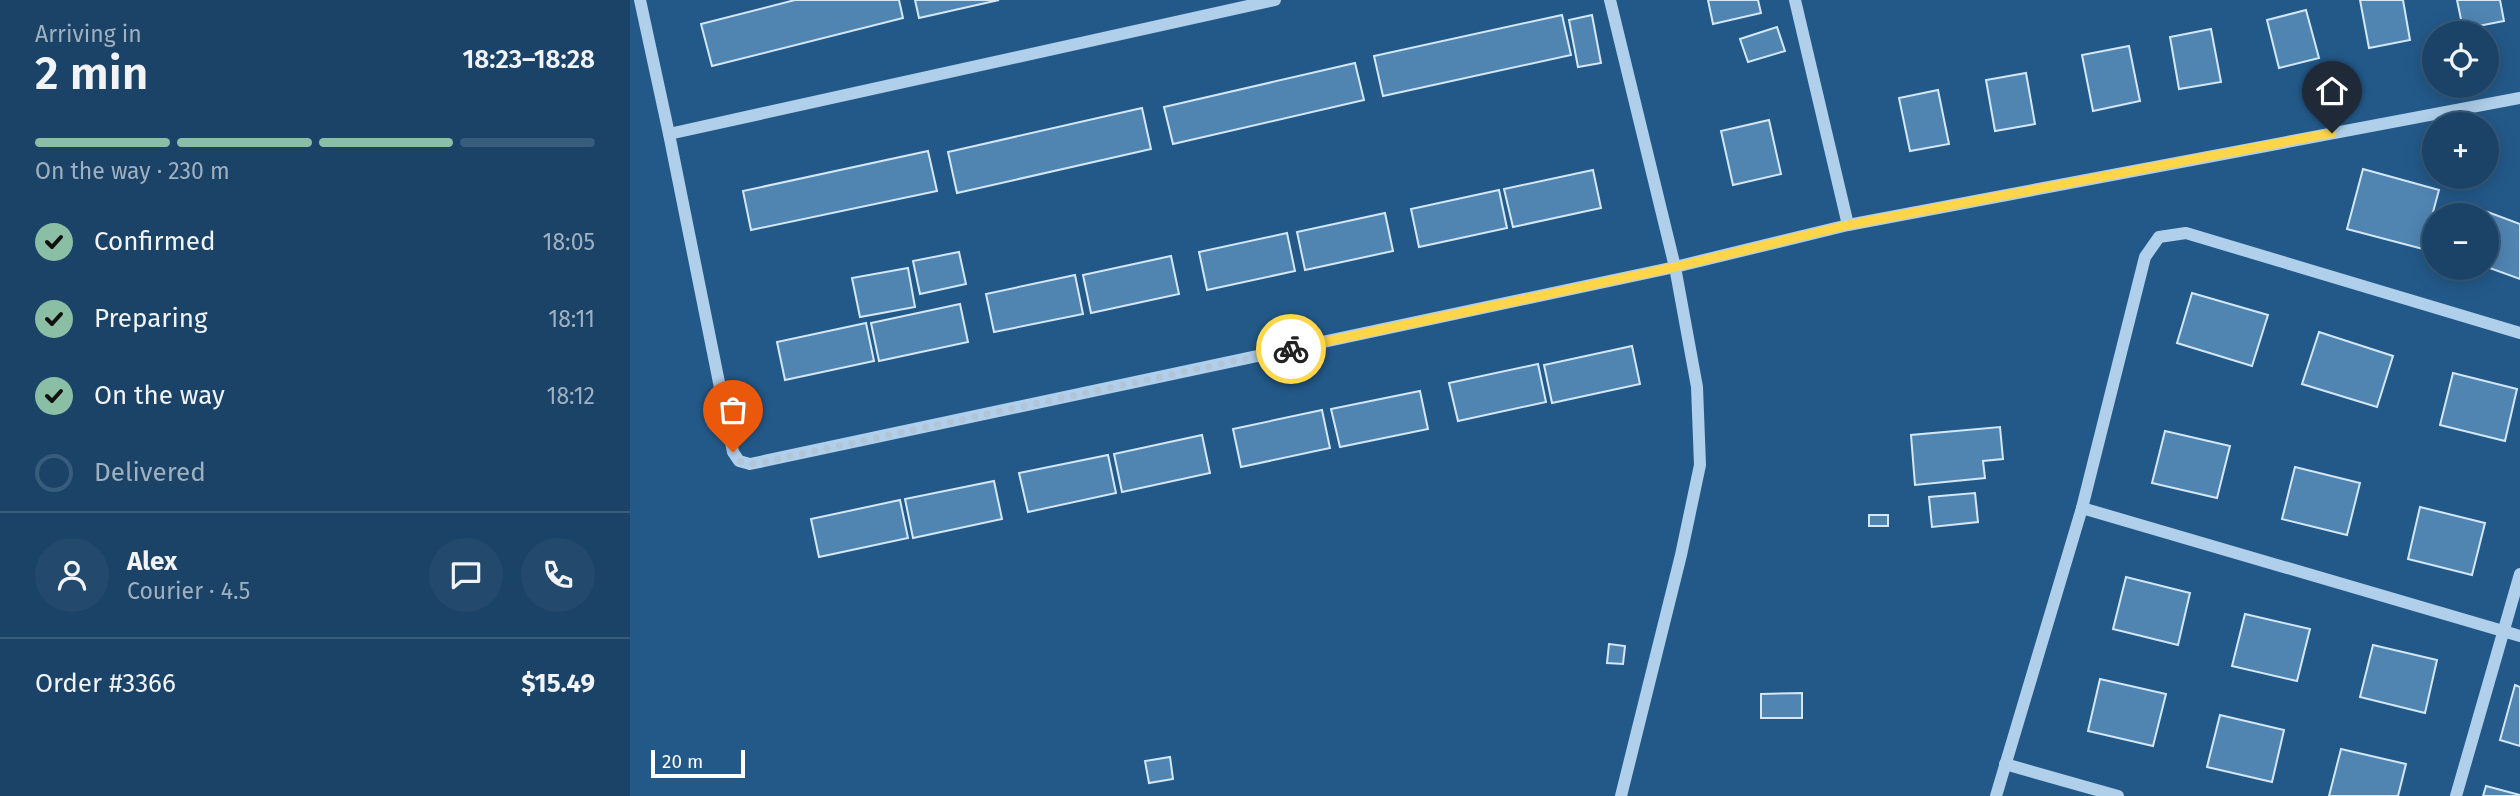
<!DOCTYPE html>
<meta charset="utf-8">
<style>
body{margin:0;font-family:"Fira Sans",sans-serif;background:#234a6d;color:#f1f3f6;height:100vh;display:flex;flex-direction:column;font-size:26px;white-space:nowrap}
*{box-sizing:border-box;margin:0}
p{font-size:23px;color:#9fb0c0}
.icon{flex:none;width:38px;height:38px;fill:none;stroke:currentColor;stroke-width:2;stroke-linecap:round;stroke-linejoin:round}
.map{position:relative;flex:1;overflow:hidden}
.details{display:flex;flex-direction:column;background:#1a4367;width:630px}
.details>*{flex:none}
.controls{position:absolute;left:1792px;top:21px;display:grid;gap:14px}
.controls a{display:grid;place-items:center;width:77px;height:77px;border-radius:50%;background:#1a4367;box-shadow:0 4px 18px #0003,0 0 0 2px #385c7b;font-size:35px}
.scale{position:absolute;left:21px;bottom:18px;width:94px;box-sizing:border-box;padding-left:7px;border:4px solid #fff;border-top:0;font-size:19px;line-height:24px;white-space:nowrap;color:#fff;-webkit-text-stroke:5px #235989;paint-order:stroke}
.pin{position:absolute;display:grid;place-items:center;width:60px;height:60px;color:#fff;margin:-72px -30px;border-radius:50% 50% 50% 0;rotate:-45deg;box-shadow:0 0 7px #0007}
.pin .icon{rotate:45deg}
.courier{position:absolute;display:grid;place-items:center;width:70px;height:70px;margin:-35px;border:5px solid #ffd54a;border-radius:50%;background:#fff;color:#222;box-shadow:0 2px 9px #0007}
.headline em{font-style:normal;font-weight:600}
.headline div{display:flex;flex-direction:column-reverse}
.headline{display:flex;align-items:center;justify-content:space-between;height:119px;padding:0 35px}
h1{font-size:46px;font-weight:600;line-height:52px}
.bar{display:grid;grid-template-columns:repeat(4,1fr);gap:10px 7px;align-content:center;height:84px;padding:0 35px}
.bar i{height:9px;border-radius:5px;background:#385c7b}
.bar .current{background:#8abfa5}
.bar p{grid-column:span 4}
.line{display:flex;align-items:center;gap:18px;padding:0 35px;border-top:2px solid #385c7b}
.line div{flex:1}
.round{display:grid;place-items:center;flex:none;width:74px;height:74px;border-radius:37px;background:#234a6d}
ol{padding:0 35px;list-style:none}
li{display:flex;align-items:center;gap:21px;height:77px}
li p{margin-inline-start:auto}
li .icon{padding:7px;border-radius:50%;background:#8abfa5;color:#111;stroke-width:4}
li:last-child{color:#9fb0c0}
li i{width:38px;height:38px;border:4px solid #385c7b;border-radius:50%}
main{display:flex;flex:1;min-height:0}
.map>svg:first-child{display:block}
.building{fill:#5085b2;stroke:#d3e7f7;stroke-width:2}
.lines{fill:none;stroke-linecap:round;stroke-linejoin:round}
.minor{stroke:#afcfea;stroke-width:12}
.done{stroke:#b2c5d6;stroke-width:7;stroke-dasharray:0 12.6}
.route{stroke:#ffd54a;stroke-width:9}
</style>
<main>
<section class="details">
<div class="headline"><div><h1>2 min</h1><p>Arriving in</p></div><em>18:23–18:28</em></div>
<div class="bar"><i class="current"></i><i class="current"></i><i class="current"></i><i></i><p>On the way · 230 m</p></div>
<ol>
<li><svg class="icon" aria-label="check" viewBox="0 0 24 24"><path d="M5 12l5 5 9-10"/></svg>Confirmed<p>18:05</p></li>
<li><svg class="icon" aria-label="check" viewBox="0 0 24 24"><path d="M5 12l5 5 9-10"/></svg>Preparing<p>18:11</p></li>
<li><svg class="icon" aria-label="check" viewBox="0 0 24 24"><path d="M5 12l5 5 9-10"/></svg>On the way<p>18:12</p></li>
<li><i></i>Delivered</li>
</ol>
<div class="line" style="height:126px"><a class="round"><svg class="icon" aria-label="person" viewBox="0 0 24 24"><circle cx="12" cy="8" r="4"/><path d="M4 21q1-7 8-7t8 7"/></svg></a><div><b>Alex</b><p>Courier · 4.5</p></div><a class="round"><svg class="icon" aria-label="chat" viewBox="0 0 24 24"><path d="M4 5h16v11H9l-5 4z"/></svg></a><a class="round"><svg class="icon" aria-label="phone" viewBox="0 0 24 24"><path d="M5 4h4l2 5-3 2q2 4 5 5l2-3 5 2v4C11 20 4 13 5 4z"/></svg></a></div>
<div class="line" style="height:91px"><div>Order #3366</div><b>$15.49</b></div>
</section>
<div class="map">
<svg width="1890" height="796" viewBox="0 0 1890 796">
<rect width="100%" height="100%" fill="#235989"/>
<g class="building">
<path d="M165 0H269L273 18 82 66 71 24Z"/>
<path d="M285 0H369L289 18Z"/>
<path d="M1078 0H1128L1131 13 1083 24Z"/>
<path d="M1730 0H1773L1780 40 1739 48Z"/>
<path d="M1827 0H1870L1874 21 1833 29Z"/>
<path d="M1676 10 1689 58 1649 68 1637 20Z"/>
<path d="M932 15 941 55 753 96 744 56Z"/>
<path d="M962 15 971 63 948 67 939 20Z"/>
<path d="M1147 27 1155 51 1118 62 1110 39Z"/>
<path d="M1581 29 1591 82 1549 89 1540 37Z"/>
<path d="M1499 46 1510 101 1463 111 1452 55Z"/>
<path d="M725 63 734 100 543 144 534 107Z"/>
<path d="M1396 73 1405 124 1365 131 1356 80Z"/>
<path d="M1308 90 1319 144 1280 151 1269 98Z"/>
<path d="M512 108 521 149 327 193 318 152Z"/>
<path d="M1139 120 1151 174 1103 185 1091 131Z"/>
<path d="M298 151 307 191 121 230 113 191Z"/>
<path d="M1733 169 1809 190 1793 249 1717 229Z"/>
<path d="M963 170 971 208 883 227 874 189Z"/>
<path d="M869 190 877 228 789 247 781 209Z"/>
<path d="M1855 211 1890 224V279L1857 267Z"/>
<path d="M755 213 763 251 675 270 667 232Z"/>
<path d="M657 233 665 271 577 290 569 252Z"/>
<path d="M329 252 336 284 290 294 283 261Z"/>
<path d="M541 256 549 294 461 313 453 275Z"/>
<path d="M278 268 285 307 230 317 222 278Z"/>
<path d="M445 275 453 314 364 332 356 294Z"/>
<path d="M1562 293 1638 315 1622 366 1547 343Z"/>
<path d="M330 304 338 342 249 361 241 323Z"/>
<path d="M236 323 244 361 155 380 147 342Z"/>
<path d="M1689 332 1763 356 1747 407 1672 384Z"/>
<path d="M1002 346 1010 384 922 403 914 365Z"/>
<path d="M908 364 916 402 828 421 819 383Z"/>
<path d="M1823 373 1887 389 1875 441 1810 425Z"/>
<path d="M790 391 798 429 710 447 701 409Z"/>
<path d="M692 410 700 448 611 467 603 429Z"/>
<path d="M1370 427 1373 459 1353 461 1355 478 1285 485 1281 435Z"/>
<path d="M1535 431 1600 446 1587 498 1522 483Z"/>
<path d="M572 435 580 473 492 492 484 454Z"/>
<path d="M478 455 486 493 398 512 389 473Z"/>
<path d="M1665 467 1730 483 1717 535 1652 519Z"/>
<path d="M364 481 372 519 283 538 275 499Z"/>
<path d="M1345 493 1348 522 1302 527 1299 497Z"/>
<path d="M270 500 278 538 189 557 181 519Z"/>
<path d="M1790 507 1855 523 1842 575 1778 559Z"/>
<rect x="1239" y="515" width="19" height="11"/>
<path d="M1496 577 1560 593 1548 645 1483 629Z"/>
<path d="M1615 614 1680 629 1667 681 1602 666Z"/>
<path d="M979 644 995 646 993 664 977 663Z"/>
<path d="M1743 645 1807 660 1795 713 1730 697Z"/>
<path d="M1470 679 1536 694 1523 746 1458 731Z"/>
<path d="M1885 685 1890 687V746L1870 740Z"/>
<path d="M1172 693V718H1131V694Z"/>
<path d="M1590 715 1654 730 1642 782 1577 767Z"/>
<path d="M1711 749 1776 764 1768 796H1699Z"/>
<path d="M540 757 543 779 519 783 515 761Z"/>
<path d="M1856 786 1890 795V796H1853Z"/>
</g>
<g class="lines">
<g class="minor">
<path d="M10 0 39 134 103 452 109 461 120 464 1045 267 1218 225 1890 98"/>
<path d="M980 0 1045 267 1067 387 1070 465 1051 555 991 796"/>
<path d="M1165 0 1218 225"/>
<path d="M39 134 645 0"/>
<path d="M1452 508 1890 636"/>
<path d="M1375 764 1488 796"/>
<path d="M1366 796 1452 508 1515 257 1529 237 1556 233 1890 333"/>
<path d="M1826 796 1890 574"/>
</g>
</g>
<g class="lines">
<path class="done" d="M103 452 109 461 120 464 129 463 661 349"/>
<path class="route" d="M661 349 1045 267 1218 225 1702 133"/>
</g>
</svg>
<div class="controls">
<a><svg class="icon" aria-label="locate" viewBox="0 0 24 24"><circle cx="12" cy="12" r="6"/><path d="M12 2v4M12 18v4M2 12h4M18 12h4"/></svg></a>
<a>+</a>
<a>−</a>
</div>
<div class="scale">20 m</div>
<div class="pin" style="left:103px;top:452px;background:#ea580c"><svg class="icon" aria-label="bag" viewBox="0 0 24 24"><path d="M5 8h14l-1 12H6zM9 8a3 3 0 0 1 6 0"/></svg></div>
<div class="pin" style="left:1702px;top:133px;background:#1f2937"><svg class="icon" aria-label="home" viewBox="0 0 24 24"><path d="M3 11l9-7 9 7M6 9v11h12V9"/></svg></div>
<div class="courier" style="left:661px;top:349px"><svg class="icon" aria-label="bike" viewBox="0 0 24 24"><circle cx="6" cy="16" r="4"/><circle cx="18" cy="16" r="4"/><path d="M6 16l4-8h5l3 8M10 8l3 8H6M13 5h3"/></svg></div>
</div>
</main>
